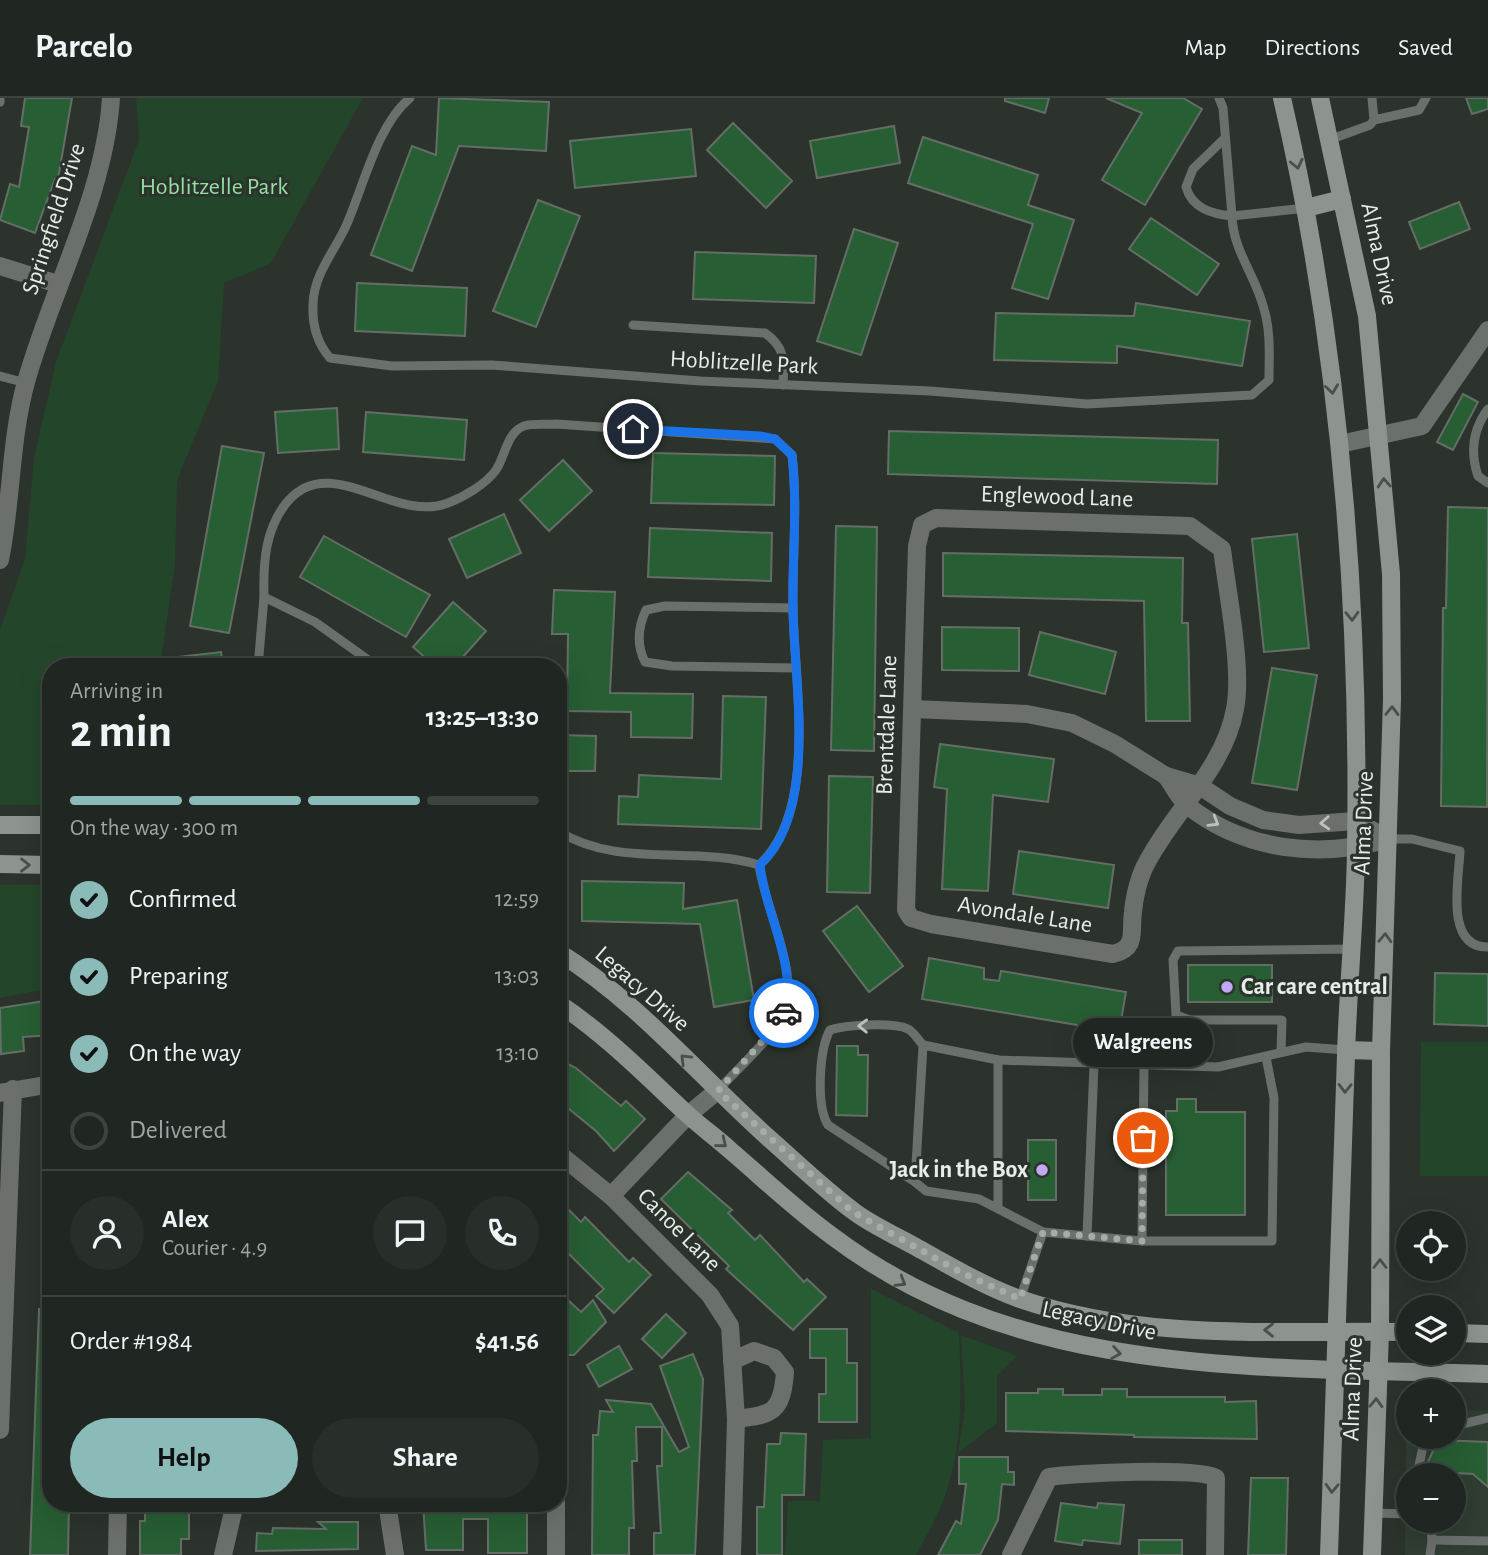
<!DOCTYPE html>
<meta charset="utf-8">
<style>
body{margin:0;font-family:"Alegreya Sans",sans-serif;background:#282e2a;color:#f1f3f6;height:100vh;display:flex;flex-direction:column;font-size:26px;white-space:nowrap}
*{box-sizing:border-box;margin:0}
p{font-size:23px;color:#a2a5a5}
.icon{flex:none;width:38px;height:38px;fill:none;stroke:currentColor;stroke-width:2;stroke-linecap:round;stroke-linejoin:round}
.map{position:relative;flex:1;overflow:hidden}
.panel{position:absolute;left:42px;top:560px;width:525px;height:854px;display:flex;flex-direction:column;background:#202621;border-radius:28px;box-shadow:0 7px 28px #0002,0 0 0 2px #3d433f}
.panel>*{flex:none}
.fabs{position:absolute;left:1396px;top:1113px;display:grid;gap:14px}
.fabs a{display:grid;place-items:center;width:70px;height:70px;border-radius:50%;background:#202621;box-shadow:0 7px 28px #0002,0 0 0 2px #3d433f;font-size:35px}
.pin{position:absolute;display:grid;place-items:center;width:60px;height:60px;color:#fff;margin:-30px;border:4px solid #fff;border-radius:50%;box-shadow:0 2px 7px #0007}
.courier{position:absolute;display:grid;place-items:center;width:70px;height:70px;margin:-35px;border:5px solid #1a73e8;border-radius:50%;background:#fff;color:#222;box-shadow:0 2px 9px #0007}
.bubble{position:absolute;height:49px;border-radius:24px;background:#202621;box-shadow:0 7px 28px #0002,0 0 0 2px #3d433f;font-size:23px;font-weight:700;line-height:49px;text-align:center}
.summary em{font-style:normal;font-weight:700}
.summary div{display:flex;flex-direction:column-reverse}
.summary{display:flex;align-items:center;justify-content:space-between;height:119px;padding:0 28px}
h1{font-size:46px;font-weight:700;line-height:52px}
.bar{display:grid;grid-template-columns:repeat(4,1fr);gap:10px 7px;align-content:center;height:84px;padding:0 28px}
.bar i{height:9px;border-radius:5px;background:#3d433f}
.bar .on{background:#8bbbb9}
.bar p{grid-column:span 4}
.line{display:flex;align-items:center;gap:18px;padding:0 28px;border-top:2px solid #3d433f}
.line div{flex:1}
.round{display:grid;place-items:center;flex:none;width:74px;height:74px;border-radius:37px;background:#282e2a}
ol{padding:0 28px;list-style:none}
li{display:flex;align-items:center;gap:21px;height:77px}
li p{margin-inline-start:auto}
li .icon{padding:7px;border-radius:50%;background:#8bbbb9;color:#111;stroke-width:4}
li:last-child{color:#a2a5a5}
li i{width:38px;height:38px;border:4px solid #3d433f;border-radius:50%}
.button{display:flex;gap:14px;margin-top:auto;padding:14px 28px}
.button a{flex:1;height:80px;border-radius:42px;background:#8bbbb9;color:#111;font-size:28px;font-weight:700;line-height:80px;text-align:center}
.button a+a{background:#282e2a;color:#f1f3f6}
header{display:flex;align-items:center;gap:42px;box-sizing:border-box;height:98px;padding:0 35px;background:#202621;border-bottom:2px solid #3d433f}
header strong{font-size:33px}
nav{display:flex;gap:38px;margin-inline-start:auto;font-size:24px}
.map>svg:first-child{display:block}
.built{fill:#303d32;fill-rule:evenodd}
.green{fill:#23462a}
.building{fill:#275e33;stroke:#656e66;stroke-width:2}
.lines{fill:none;stroke-linecap:round;stroke-linejoin:round}
.service{stroke:#6c706c;stroke-width:9}
.minor{stroke:#6c706c;stroke-width:18}
.tertiary{stroke:#6c706c;stroke-width:18}
.secondary{stroke:#8d938d;stroke-width:18}
.oneway{stroke:#485049}
.oneway2{stroke:#bdc1bd}
.done{stroke:#a6aca7;stroke-width:7;stroke-dasharray:0 12.6}
.route{stroke:#1a73e8;stroke-width:9}
.poi-dot{fill:#c0a8f3;stroke:#2b332c;stroke-width:2.5}
.labels{text-anchor:middle;dominant-baseline:central;stroke-width:6;stroke-linejoin:round;paint-order:stroke}
.park-label{font-size:24px;fill:#91e19f;stroke:#2b332c}
.street-label{font-size:24px;fill:#e8ede9;stroke:#2b332c}
.poi-label{font-size:24px;font-weight:bold;fill:#e8ede9;stroke:#2b332c;text-anchor:start}
</style>
<header>
<strong>Parcelo</strong>
<nav><a>Map</a><a>Directions</a><a>Saved</a></nav>
</header>
<div class="map">
<svg width="1488" height="1457" viewBox="0 0 1488 1457">
<rect width="100%" height="100%" fill="#2b332c"/>
<path class="built" d="M1488 1312V1457H1405L1406 1331 1409 1329V1339H1454V1313ZM1409 1377H1454V1423H1409Z"/>
<g class="green">
<path d="M136 0H363L271 165 224 185 218 283 177 382 175 466 160 569H51V707H0V532L25 461 34 360 56 264 139 42Z"/>
<path d="M0 787H51V890L0 900Z"/>
<path d="M1421 944H1488V1078H1420Z"/>
<path d="M871 1191 959 1235C961 1292 964 1349 943 1403 936 1422 925 1439 916 1457H785L788 1403H820L823 1342 871 1340Z"/>
<path d="M961 1237 1017 1258 997 1278V1325L958 1355 965 1310Z"/>
</g>
<g class="building">
<path d="M25 0H72L58 81H55L35 135 0 122 10 86 19 89 29 29 21 28Z"/>
<path d="M439 0 549 4 546 53 459 48 412 173 371 157 412 48 436 57Z"/>
<path d="M1005 0H1049L1045 15 1005 3Z"/>
<path d="M1106 0H1183L1202 11 1145 107 1102 82 1142 15Z"/>
<path d="M1466 0H1488V11L1472 16Z"/>
<path d="M733 25 792 83 766 110 707 52Z"/>
<path d="M894 28 900 65 817 80 810 43Z"/>
<path d="M691 31 696 78 575 90 570 43Z"/>
<path d="M923 39 1038 77 1028 107 1074 122 1048 201 1012 190 1033 126 908 85Z"/>
<path d="M538 102 580 118 536 229 493 213Z"/>
<path d="M1459 104 1470 131 1420 151 1409 124Z"/>
<path d="M1151 120 1219 166 1197 197 1129 151Z"/>
<path d="M854 131 898 145 861 257 817 243Z"/>
<path d="M695 154 816 158 814 205 693 201Z"/>
<path d="M357 185 467 190 465 238 355 233Z"/>
<path d="M1136 205 1250 223 1242 268 1117 248V265L994 262 996 215 1134 218Z"/>
<path d="M1463 296 1478 304 1453 352 1437 344Z"/>
<path d="M337 310 339 351 278 355 275 314Z"/>
<path d="M366 314 467 322 464 362 363 354Z"/>
<path d="M889 333 1218 342 1217 386 888 376Z"/>
<path d="M222 348 264 355 229 535 190 528Z"/>
<path d="M653 355 775 358 774 407 651 405Z"/>
<path d="M563 362 592 393 549 433 520 402Z"/>
<path d="M1448 409 1488 410 1487 709 1441 708 1443 510H1446Z"/>
<path d="M504 416 521 455 467 480 449 441Z"/>
<path d="M836 428 877 429 874 653 831 652Z"/>
<path d="M650 430 772 435 771 483 648 479Z"/>
<path d="M1297 436 1309 550 1264 554 1252 441Z"/>
<path d="M324 438 430 497 406 539 300 479Z"/>
<path d="M943 455 1183 460 1182 525H1188L1190 623H1146L1144 503 943 498Z"/>
<path d="M554 492 615 494 610 595 693 596 692 640 631 639V614L567 613 568 536H552Z"/>
<path d="M453 504 486 533 454 569H436L413 549Z"/>
<path d="M942 529 1019 530V573L942 572Z"/>
<path d="M1040 534 1116 554 1105 596 1029 577Z"/>
<path d="M221 554 223 569H170V560Z"/>
<path d="M1272 570 1317 577 1297 692 1252 685Z"/>
<path d="M723 598 766 599 761 731 618 726 619 698 638 699 639 677 721 681Z"/>
<path d="M558 637 596 638 595 673H558Z"/>
<path d="M940 646 1054 661 1048 704 993 697 988 793 942 791 947 691 934 689Z"/>
<path d="M829 678 873 679 870 795 827 794Z"/>
<path d="M1019 753 1114 767 1108 810 1013 796Z"/>
<path d="M582 783 684 785 683 811 737 802 754 902 714 909 700 826 582 823Z"/>
<path d="M857 808 903 868 869 894 823 833Z"/>
<path d="M929 860 984 870V881L999 883 1001 873 1126 894 1119 934 922 901Z"/>
<rect x="1188" y="867" width="84" height="37"/>
<path d="M1435 875 1488 876V928L1434 926Z"/>
<path d="M51 902V937L23 939 24 953 1 956 0 910Z"/>
<path d="M837 948H858V957H868L867 1018 836 1017Z"/>
<path d="M558 961 576 970 621 1008 626 1003 645 1021 614 1053 596 1033 558 1002Z"/>
<path d="M1177 1001H1196V1014H1245V1117H1166V1013H1177Z"/>
<rect x="1028" y="1042" width="28" height="60"/>
<path d="M688 1074 732 1112 728 1115 755 1142 760 1137 804 1184 807 1181 826 1199 793 1232 726 1171 729 1168 661 1101Z"/>
<path d="M558 1101 581 1124 585 1119 629 1164 633 1160 651 1177 614 1215 596 1198 604 1191 558 1145Z"/>
<path d="M558 1193 581 1214 593 1202 606 1224 574 1257H569L558 1247Z"/>
<path d="M39 1211 51 1212V1405H69L68 1457H30Z"/>
<path d="M666 1216 686 1235 662 1260 642 1241Z"/>
<path d="M810 1231H847V1265H857V1324H819V1296H826V1260H810Z"/>
<path d="M619 1248 632 1271 599 1289 587 1267Z"/>
<path d="M693 1256 703 1281 695 1457H654V1435H661L657 1368H662V1329H636L637 1363H632L634 1430H629V1457H592L593 1337H598L600 1313 613 1314 606 1302 651 1306 679 1354 689 1349 660 1268Z"/>
<path d="M1038 1291H1063V1297H1102V1291H1127V1299H1225V1304L1256 1303 1257 1341 1134 1339V1337L1006 1333V1295H1038Z"/>
<path d="M781 1335 806 1336 804 1397H782V1457H757V1409H764L767 1346H780Z"/>
<path d="M1438 1342 1488 1344V1389L1473 1376 1437 1374 1426 1368Z"/>
<path d="M959 1359H1008V1374H1014V1387L1002 1386 998 1422 980 1457H938L956 1423 961 1426 966 1386H959Z"/>
<path d="M1251 1380H1288L1286 1457H1248Z"/>
<path d="M145 1405H189V1441H181V1457H140V1423H145Z"/>
<path d="M423 1405H527V1455H488V1421H463V1452H426Z"/>
<path d="M1061 1405 1097 1410 1098 1405 1124 1407 1120 1446 1083 1442 1082 1447 1055 1443Z"/>
<path d="M318 1424H358V1451L256 1453 257 1435 272 1436 273 1430 326 1431Z"/>
<rect x="1139" y="1442" width="43" height="15"/>
</g>
<g class="lines">
<g class="service">
<path d="M410 0C377 27 363 90 346 128 334 154 314 176 313 206 312 227 317 245 330 260L392 268 492 267 700 283 930 293 1087 306 1252 297 1269 282C1269 258 1271 234 1264 211 1256 178 1233 153 1232 118 1211 116 1192 110 1186 89L1193 71 1224 41"/>
<path d="M1219 0 1223 10 1232 118 1306 110"/>
<path d="M0 4V0"/>
<path d="M1374 22 1419 12 1426 0"/>
<path d="M1329 42 1370 27 1374 22 1372 0"/>
<path d="M633 227 765 235C786 250 784 263 783 287"/>
<path d="M0 278 26 285"/>
<path d="M1488 311C1473 331 1470 354 1478 378L1488 385"/>
<path d="M793 510 665 508 646 512C638 529 636 546 645 564L672 568 795 570"/>
<path d="M258 569 264 499"/>
<path d="M378 569 315 524 264 499C263 465 265 430 288 403 331 353 395 426 448 405 464 399 486 386 496 372 505 359 507 334 524 328 533 325 547 327 556 326L775 341 792 357C798 409 792 460 793 511 794 584 819 713 759 767"/>
<path d="M558 733C619 771 694 747 759 767 765 811 802 880 783 920 775 936 732 977 717 993"/>
<path d="M1388 741H1412L1460 753C1459 780 1444 850 1488 849"/>
<path d="M1281 954 1282 922H1190L1176 917 1173 862 1178 853 1352 851"/>
<path d="M998 962V1109"/>
<path d="M915 1084 828 1027C816 1008 819 952 830 932 845 927 893 924 908 931 914 934 918 942 923 947"/>
<path d="M1043 1134 1142 1143 1144 967"/>
<path d="M1087 1138 1094 967"/>
<path d="M1142 1143H1272L1274 1000 1266 959"/>
<path d="M1020 1201 1043 1134 979 1101 926 1093 915 1084 923 947 998 962 1218 969 1306 949 1346 952"/>
<path d="M1454 1328 1488 1320"/>
<path d="M1417 1377 1425 1339"/>
<path d="M1373 1415 1409 1416"/>
<path d="M1430 1423 1432 1442 1488 1443"/>
<path d="M1430 1457 1432 1442"/>
</g>
<g class="minor">
<path d="M0 168 58 186"/>
<path d="M1340 346 1422 328 1488 232"/>
<path d="M936 420 1190 428 1222 451C1227 493 1243 571 1235 611 1224 672 1172 714 1145 768 1139 780 1134 800 1133 814 1130 834 1138 850 1113 856L931 826 911 820 906 812 917 448 922 427Z"/>
<path d="M913 611 1027 616 1072 625 1115 646 1166 678 1200 688 1230 708 1263 722 1299 727 1356 723 1388 741"/>
<path d="M1166 678C1173 687 1179 701 1188 708 1245 753 1320 761 1388 741"/>
<path d="M0 995 51 986"/>
<path d="M558 1055 611 1098 710 1197 730 1228 736 1321 732 1457"/>
<path d="M611 1098 688 1017 717 993"/>
<path d="M732 1263 754 1253 774 1260 785 1274C782 1314 773 1317 736 1321"/>
<path d="M0 1332 13 991"/>
<path d="M387 1405 395 1457"/>
<path d="M556 1405V1457"/>
<path d="M223 1457 235 1405"/>
<path d="M1011 1457 1049 1379C1071 1375 1204 1369 1216 1380L1215 1457"/>
</g>
<g class="tertiary">
<path d="M0 462C12 403 10 342 26 284 52 191 105 96 111 0"/>
<path d="M117 1457 118 1405"/>
</g>
<g class="secondary">
<path d="M1282 0C1339 245 1360 500 1356 752 1355 820 1348 889 1346 957 1340 1124 1335 1290 1329 1457"/>
<path d="M1320 0 1367 218 1391 476 1392 601 1381 953 1380 1234 1372 1457"/>
<path d="M1306 110 1342 101"/>
<path d="M0 727H51"/>
<path d="M0 766 51 767"/>
<path d="M558 854C639 904 701 980 772 1043 798 1066 824 1091 852 1112 871 1127 895 1137 916 1149 950 1168 984 1188 1020 1201 1144 1244 1280 1232 1409 1234"/>
<path d="M558 905C606 937 644 976 686 1015 701 1029 717 1040 731 1053 765 1082 796 1112 832 1138 1023 1282 1262 1268 1488 1276"/>
<path d="M1346 952 1381 953"/>
<path d="M1454 1235 1488 1236"/>
</g>
</g>
<defs><path id="oneway-chevron" d="M-2-3.5L2.5 0L-2 3.5" fill="none" stroke-width="1.6" stroke-linecap="round" stroke-linejoin="round" transform="scale(1.75)"/></defs>
<g class="oneway">
<use href="#oneway-chevron" transform="translate(1297 66) rotate(77)"/>
<use href="#oneway-chevron" transform="translate(1332 291) rotate(82)"/>
<use href="#oneway-chevron" transform="translate(1384 385) rotate(-94)"/>
<use href="#oneway-chevron" transform="translate(1352 518) rotate(88)"/>
<use href="#oneway-chevron" transform="translate(1392 613) rotate(-89)"/>
<use href="#oneway-chevron" transform="translate(25 767)"/>
<use href="#oneway-chevron" transform="translate(1385 840) rotate(-88)"/>
<use href="#oneway-chevron" transform="translate(685 961) rotate(-135)"/>
<use href="#oneway-chevron" transform="translate(1345 990) rotate(91)"/>
<use href="#oneway-chevron" transform="translate(722 1045) rotate(39)"/>
<use href="#oneway-chevron" transform="translate(1380 1166) rotate(-90)"/>
<use href="#oneway-chevron" transform="translate(901 1184) rotate(31)"/>
<use href="#oneway-chevron" transform="translate(1269 1232) rotate(-179)"/>
<use href="#oneway-chevron" transform="translate(1116 1255) rotate(10)"/>
<use href="#oneway-chevron" transform="translate(1376 1305) rotate(-88)"/>
<use href="#oneway-chevron" transform="translate(1332 1390) rotate(92)"/>
</g>
<g class="oneway2">
<use href="#oneway-chevron" transform="translate(1214 724) rotate(31)"/>
<use href="#oneway-chevron" transform="translate(1325 725) rotate(177)"/>
<use href="#oneway-chevron" transform="translate(863 928) rotate(-179)"/>
</g>
<g class="lines">
<path class="done" d="M784 915 782 921 718 993 853 1114 962 1175 1020 1201 1043 1134 1142 1143 1143 1040"/>
<path class="route" d="M633 331 760 338 775 341 792 357C798 409 792 460 793 511 794 584 819 712 760 767 765 816 798 866 784 915"/>
</g>
<g class="poi-dot">
<circle cx="1227" cy="889" r="7"/>
<circle cx="1042" cy="1072" r="7"/>
</g>
<g class="labels">
<g class="park-label">
<text x="214" y="89">Hoblitzelle Park</text>
</g>
<g class="street-label">
<text transform="translate(54 121) rotate(-72)">Springfield Drive</text>
<text transform="translate(1379 156) rotate(78)">Alma Drive</text>
<text transform="translate(744 265) rotate(3)">Hoblitzelle Park</text>
<text transform="translate(1057 399) rotate(2)">Englewood Lane</text>
<text transform="translate(887 627) rotate(-88)">Brentdale Lane</text>
<text transform="translate(1364 725) rotate(-88)">Alma Drive</text>
<text transform="translate(1025 817) rotate(9)">Avondale Lane</text>
<text transform="translate(642 891) rotate(41)">Legacy Drive</text>
<text transform="translate(679 1132) rotate(45)">Canoe Lane</text>
<text transform="translate(1099 1223) rotate(12)">Legacy Drive</text>
<text transform="translate(1353 1291) rotate(-88)">Alma Drive</text>
</g>
<g class="poi-label">
<text x="1241" y="889">Car care central</text>
<text x="1028" y="1072" text-anchor="end">Jack in the Box</text>
</g>
</g>
</svg>
<div class="fabs">
<a><svg class="icon" aria-label="locate" viewBox="0 0 24 24"><circle cx="12" cy="12" r="6"/><path d="M12 2v4M12 18v4M2 12h4M18 12h4"/></svg></a>
<a><svg class="icon" aria-label="layers" viewBox="0 0 24 24"><path d="M12 4l9 5-9 5-9-5zM3 14l9 5 9-5"/></svg></a>
<a>+</a>
<a>−</a>
</div>
<div class="pin" style="left:1143px;top:1040px;background:#ea580c"><svg class="icon" aria-label="bag" viewBox="0 0 24 24"><path d="M5 8h14l-1 12H6zM9 8a3 3 0 0 1 6 0"/></svg></div>
<div class="pin" style="left:633px;top:331px;background:#1f2937"><svg class="icon" aria-label="home" viewBox="0 0 24 24"><path d="M3 11l9-7 9 7M6 9v11h12V9"/></svg></div>
<div class="courier" style="left:784px;top:915px"><svg class="icon" aria-label="car" viewBox="0 0 24 24"><path d="M5 17H2v-5l4-1 3-4h7l3 4 3 1v5h-3M9 17h6M6 11h13"/><circle cx="7" cy="17" r="2"/><circle cx="17" cy="17" r="2"/></svg></div>
<div class="bubble" style="left:1073px;top:920px;width:140px">Walgreens</div>
<section class="panel">
<div class="summary"><div><h1>2 min</h1><p>Arriving in</p></div><em>13:25–13:30</em></div>
<div class="bar"><i class="on"></i><i class="on"></i><i class="on"></i><i></i><p>On the way · 300 m</p></div>
<ol>
<li><svg class="icon" aria-label="check" viewBox="0 0 24 24"><path d="M5 12l5 5 9-10"/></svg>Confirmed<p>12:59</p></li>
<li><svg class="icon" aria-label="check" viewBox="0 0 24 24"><path d="M5 12l5 5 9-10"/></svg>Preparing<p>13:03</p></li>
<li><svg class="icon" aria-label="check" viewBox="0 0 24 24"><path d="M5 12l5 5 9-10"/></svg>On the way<p>13:10</p></li>
<li><i></i>Delivered</li>
</ol>
<div class="line" style="height:126px"><a class="round"><svg class="icon" aria-label="person" viewBox="0 0 24 24"><circle cx="12" cy="8" r="4"/><path d="M4 21q1-7 8-7t8 7"/></svg></a><div><b>Alex</b><p>Courier · 4.9</p></div><a class="round"><svg class="icon" aria-label="chat" viewBox="0 0 24 24"><path d="M4 5h16v11H9l-5 4z"/></svg></a><a class="round"><svg class="icon" aria-label="phone" viewBox="0 0 24 24"><path d="M5 4h4l2 5-3 2q2 4 5 5l2-3 5 2v4C11 20 4 13 5 4z"/></svg></a></div>
<div class="line" style="height:91px"><div>Order #1984</div><b>$41.56</b></div>
<div class="button"><a>Help</a><a>Share</a></div>
</section>
</div>
